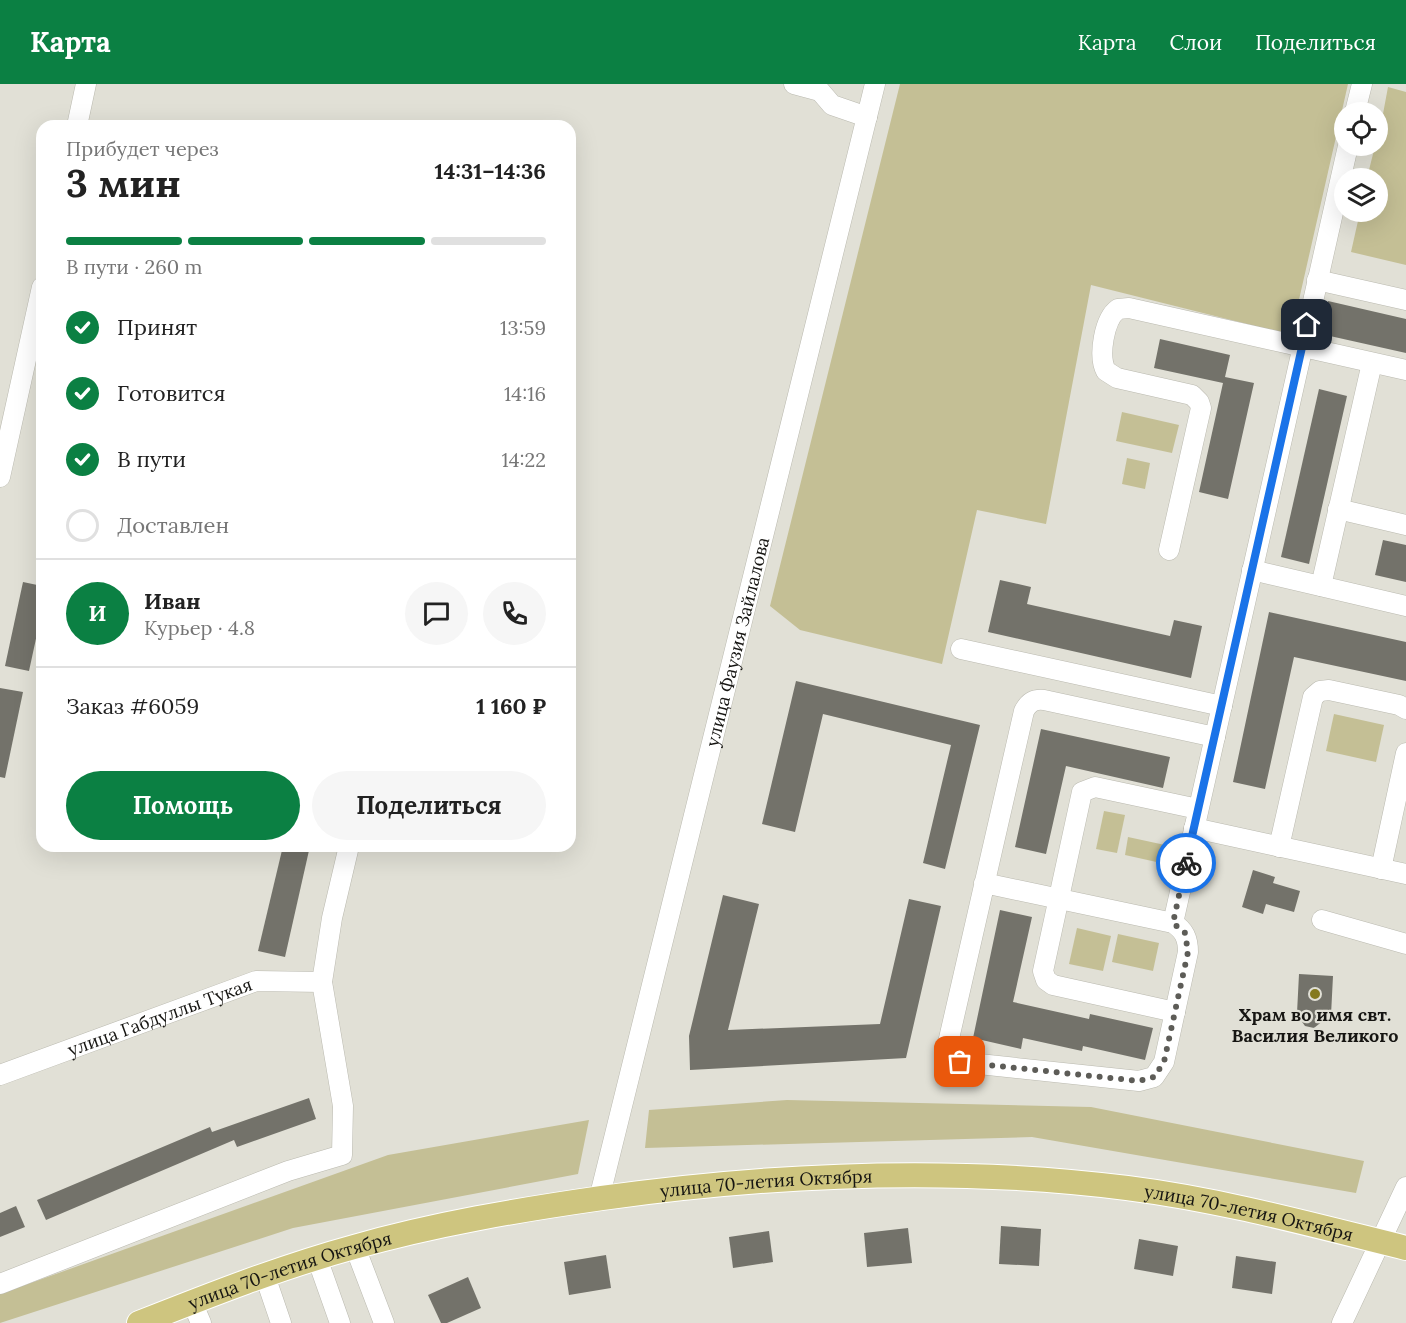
<!DOCTYPE html>
<html lang="ru">
<meta charset="utf-8">
<style>
body{margin:0;font-family:Lora,serif;background:#f6f6f6;color:#222;height:100vh;display:flex;flex-direction:column;font-size:22px;white-space:nowrap}
*{box-sizing:border-box;margin:0}
p{font-size:20px;color:#767676}
.icon{flex:none;width:33px;height:33px;fill:none;stroke:currentColor;stroke-width:2;stroke-linecap:round;stroke-linejoin:round}
.map{position:relative;flex:1;overflow:hidden}
.side{position:absolute;left:36px;top:36px;width:540px;height:732px;display:flex;flex-direction:column;background:#fff;border-radius:18px;box-shadow:0 6px 24px #0002}
.side>*{flex:none}
.fabs{position:absolute;left:1334px;top:18px;display:grid;gap:12px}
.fabs a{display:grid;place-items:center;width:54px;height:54px;border-radius:50%;background:#fff;box-shadow:0 6px 24px #0002;font-size:30px}
.pin{position:absolute;display:grid;place-items:center;width:51px;height:51px;color:#fff;margin:-26px;border-radius:12px;box-shadow:0 3px 9px #0006}
.courier{position:absolute;display:grid;place-items:center;width:60px;height:60px;margin:-30px;border:4px solid #1a73e8;border-radius:50%;background:#fff;color:#222;box-shadow:0 2px 8px #0007}
.head em{font-style:normal;font-weight:700}
.head div{display:flex;flex-direction:column-reverse}
.head{display:flex;align-items:center;justify-content:space-between;height:102px;padding:0 30px}
h1{font-size:39px;font-weight:700;line-height:45px}
.bar{display:grid;grid-template-columns:repeat(4,1fr);gap:9px 6px;align-content:center;height:72px;padding:0 30px}
.bar i{height:8px;border-radius:4px;background:#e0e0e0}
.bar .on{background:#0b8043}
.bar p{grid-column:span 4}
.line{display:flex;align-items:center;gap:15px;padding:0 30px;border-top:2px solid #e0e0e0}
.line div{flex:1}
.round{display:grid;place-items:center;flex:none;width:63px;height:63px;border-radius:32px;background:#f6f6f6}
ol{padding:0 30px;list-style:none}
li{display:flex;align-items:center;gap:18px;height:66px}
li p{margin-inline-start:auto}
li .icon{padding:6px;border-radius:50%;background:#0b8043;color:#fff;stroke-width:4}
li:last-child{color:#767676}
li i{width:33px;height:33px;border:3px solid #e0e0e0;border-radius:50%}
.primary-button{display:flex;gap:12px;margin-top:auto;padding:12px 30px}
.primary-button a{flex:1;height:69px;border-radius:36px;background:#0b8043;color:#fff;font-size:24px;font-weight:700;line-height:69px;text-align:center}
.primary-button a+a{background:#f6f6f6;color:#222}
header{display:flex;align-items:center;gap:36px;box-sizing:border-box;height:84px;padding:0 30px;background:#0b8043;color:#fff}
header strong{font-size:28px}
nav{display:flex;gap:33px;margin-inline-start:auto;font-size:21px}
.map>svg:first-child{display:block}
.green{fill:#c4bf95}
.building{fill:#73726a}
.lines{fill:none;stroke-linecap:round;stroke-linejoin:round}
.minor-casing{stroke:#bab9af;stroke-width:21}
.major-casing{stroke:#fff;stroke-width:26}
.minor{stroke:#fff;stroke-width:20}
.major{stroke:#cec57f;stroke-width:24}
.done{stroke:#5d5c57;stroke-width:6;stroke-dasharray:0 10.8}
.route{stroke:#1a73e8;stroke-width:8}
.poi-dot{fill:#857a1f;stroke:#e1e0d6;stroke-width:2}
.labels{text-anchor:middle;dominant-baseline:central;stroke-width:4.5;stroke-linejoin:round;paint-order:stroke}
.street-label{font-size:18px;fill:#161512;stroke:#e1e0d6}
.poi-label{font-size:18px;font-weight:bold;fill:#161512;stroke:#e1e0d6}
</style>
<header>
<strong>Карта</strong>
<nav><a>Карта</a><a>Слои</a><a>Поделиться</a></nav>
</header>
<div class="map">
<svg width="1406" height="1239" viewBox="0 0 1406 1239">
<rect width="100%" height="100%" fill="#e1e0d6"/>
<g class="green">
<path d="M900 0H1348L1291 251 1091 201 1046 440 977 426 942 580 800 546 770 522Z"/>
<path d="M1388 3 1406 8V181L1351 168 1360 128H1377V94H1367L1375 62H1377Z"/>
<path d="M1122 328 1179 341 1172 369 1116 357Z"/>
<path d="M1127 374 1150 379 1145 405 1122 400Z"/>
<path d="M1334 630 1384 641 1376 678 1326 667Z"/>
<path d="M1104 727 1125 731 1117 769 1096 765Z"/>
<path d="M1128 753 1165 761 1161 779 1125 771Z"/>
<path d="M1077 844 1111 852 1103 887 1069 880Z"/>
<path d="M1118 850 1159 859 1153 887 1112 878Z"/>
<path d="M787 1016 1091 1023 1364 1077 1356 1109 1032 1053 645 1064 649 1026Z"/>
<path d="M589 1036 578 1090 293 1144 0 1239V1210L388 1071Z"/>
</g>
<g class="building">
<path d="M1328 217 1406 235V269L1321 250Z"/>
<path d="M1160 255 1230 271 1225 293 1254 299 1228 415 1199 408 1223 299 1154 284Z"/>
<path d="M1319 305 1347 312 1309 480 1281 473Z"/>
<path d="M1383 456 1406 461V498L1375 491Z"/>
<path d="M1000 496 1031 503 1027 520 1170 552 1174 536 1202 542 1191 594 988 548Z"/>
<path d="M23 498 42 502V527L29 587 5 582Z"/>
<path d="M1269 528 1406 558V597L1294 573 1265 705 1233 698Z"/>
<path d="M796 597 980 641 945 785 923 779 951 661 823 630 795 748 762 740Z"/>
<path d="M0 604 23 608 5 694 0 693Z"/>
<path d="M1041 645 1170 673 1163 704 1066 682 1046 770 1015 763Z"/>
<path d="M283 762H310L285 873 258 867Z"/>
<path d="M1253 786 1275 793 1273 799 1300 807 1294 828 1266 820 1263 830 1242 823Z"/>
<path d="M723 811 759 820 728 946 880 940 909 815 941 822 906 974 690 986 689 952Z"/>
<path d="M1000 826 1032 833 1013 918 1089 935 1090 930 1153 944 1145 976 1083 962 1082 967 1023 954 1021 965 973 954Z"/>
<path d="M1299 890 1333 892 1331 931 1324 930V936L1314 944 1305 942 1300 935 1301 929H1297Z"/>
<path d="M309 1014 316 1035 237 1063 234 1056 46 1136 37 1116 210 1043 212 1048Z"/>
<path d="M16 1122 25 1143 0 1153V1129Z"/>
<path d="M1001 1142 1041 1145 1039 1182 999 1180Z"/>
<path d="M908 1144 912 1179 867 1183 864 1149Z"/>
<path d="M769 1147 773 1178 733 1184 729 1153Z"/>
<path d="M1139 1155 1178 1162 1173 1192 1134 1185Z"/>
<path d="M606 1171 611 1204 569 1211 564 1178Z"/>
<path d="M1236 1172 1276 1178 1272 1210 1232 1204Z"/>
<path d="M468 1193 481 1224 447 1239H441L428 1211Z"/>
</g>
<g class="lines">
<g class="minor-casing">
<g id="minor">
<path d="M794 0 820 7 832 21 867 33"/>
<path d="M1355 28 1362 0"/>
<path d="M77 42 86 0"/>
<path d="M1317 196 1406 216"/>
<path d="M0 393 42 203"/>
<path d="M1338 425 1406 441"/>
<path d="M1169 466 1201 324 1199 318 1192 311 1117 294 1106 287C1098 272 1104 235 1118 225L1129 224 1406 286"/>
<path d="M1252 486 1406 522"/>
<path d="M1321 502 1372 279"/>
<path d="M961 565 1222 622"/>
<path d="M1194 744 1406 790"/>
<path d="M1279 763 1313 613 1320 607 1329 606 1399 621 1406 625"/>
<path d="M1381 785 1406 669"/>
<path d="M984 799 1173 839C1184 846 1188 854 1188 868L1164 978 1154 993 1139 997 960 978 950 973 948 959 1024 627C1029 618 1034 615 1044 616L1215 653"/>
<path d="M1322 836 1406 860"/>
<path d="M1173 839 1348 62"/>
<path d="M1175 928 1053 901 1046 896 1043 887 1082 708 1095 703 1198 725"/>
<path id="s1" d="M0 991 256 897 322 898"/>
<path id="s2" d="M599 1115 875 0"/>
<path d="M355 1163 384 1239"/>
<path d="M317 1174 340 1239"/>
<path d="M265 1192 281 1239"/>
<path d="M0 1200 288 1087 342 1071 343 1022 322 898 332 834 349 762"/>
<path d="M192 1218 201 1239"/>
<path d="M1342 1239 1406 1103"/>
</g>
</g>
<g class="major-casing">
<g id="major">
<path id="s3" d="M139 1239C210 1211 281 1183 354 1163 435 1140 518 1126 602 1114 775 1090 953 1082 1127 1104 1222 1116 1313 1141 1406 1164"/>
</g>
</g>
<use href="#minor" class="minor"/>
<use href="#major" class="major"/>
</g>
<g class="lines">
<path class="done" d="M960 978 1139 997 1154 993 1164 978 1188 868 1185 849 1173 839 1186 779"/>
<path class="route" d="M1186 779 1307 241"/>
</g>
<circle class="poi-dot" cx="1315" cy="910" r="6"/>
<g class="labels">
<g class="street-label">
<text stroke="none"><textPath href="#s2" startOffset="574">улица Фаузия Зайлалова</textPath></text>
<text stroke="none"><textPath href="#s1" startOffset="170">улица Габдуллы Тукая</textPath></text>
<text stroke="none"><textPath href="#s3" startOffset="646">улица 70-летия Октября</textPath></text>
<text stroke="none"><textPath href="#s3" startOffset="1132">улица 70-летия Октября</textPath></text>
<text stroke="none"><textPath href="#s3" startOffset="160">улица 70-летия Октября</textPath></text>
</g>
<g class="poi-label">
<text x="1315" y="930">Храм во имя свт.<tspan x="1315" dy="21">Василия Великого</tspan></text>
</g>
</g>
</svg>
<div class="fabs">
<a><svg class="icon" aria-label="locate" viewBox="0 0 24 24"><circle cx="12" cy="12" r="6"/><path d="M12 2v4M12 18v4M2 12h4M18 12h4"/></svg></a>
<a><svg class="icon" aria-label="layers" viewBox="0 0 24 24"><path d="M12 4l9 5-9 5-9-5zM3 14l9 5 9-5"/></svg></a>
</div>
<div class="pin" style="left:960px;top:978px;background:#ea580c"><svg class="icon" aria-label="bag" viewBox="0 0 24 24"><path d="M5 8h14l-1 12H6zM9 8a3 3 0 0 1 6 0"/></svg></div>
<div class="pin" style="left:1307px;top:241px;background:#1f2937"><svg class="icon" aria-label="home" viewBox="0 0 24 24"><path d="M3 11l9-7 9 7M6 9v11h12V9"/></svg></div>
<div class="courier" style="left:1186px;top:779px"><svg class="icon" aria-label="bike" viewBox="0 0 24 24"><circle cx="6" cy="16" r="4"/><circle cx="18" cy="16" r="4"/><path d="M6 16l4-8h5l3 8M10 8l3 8H6M13 5h3"/></svg></div>
<section class="side">
<div class="head"><div><h1>3 мин</h1><p>Прибудет через</p></div><em>14:31–14:36</em></div>
<div class="bar"><i class="on"></i><i class="on"></i><i class="on"></i><i></i><p>В пути · 260 m</p></div>
<ol>
<li><svg class="icon" aria-label="check" viewBox="0 0 24 24"><path d="M5 12l5 5 9-10"/></svg>Принят<p>13:59</p></li>
<li><svg class="icon" aria-label="check" viewBox="0 0 24 24"><path d="M5 12l5 5 9-10"/></svg>Готовится<p>14:16</p></li>
<li><svg class="icon" aria-label="check" viewBox="0 0 24 24"><path d="M5 12l5 5 9-10"/></svg>В пути<p>14:22</p></li>
<li><i></i>Доставлен</li>
</ol>
<div class="line" style="height:108px"><b class="round" style="background:#0b8043;color:#fff">И</b><div><b>Иван</b><p>Курьер · 4.8</p></div><a class="round"><svg class="icon" aria-label="chat" viewBox="0 0 24 24"><path d="M4 5h16v11H9l-5 4z"/></svg></a><a class="round"><svg class="icon" aria-label="phone" viewBox="0 0 24 24"><path d="M5 4h4l2 5-3 2q2 4 5 5l2-3 5 2v4C11 20 4 13 5 4z"/></svg></a></div>
<div class="line" style="height:78px"><div>Заказ #6059</div><b>1 160 ₽</b></div>
<div class="primary-button"><a>Помощь</a><a>Поделиться</a></div>
</section>
</div>
